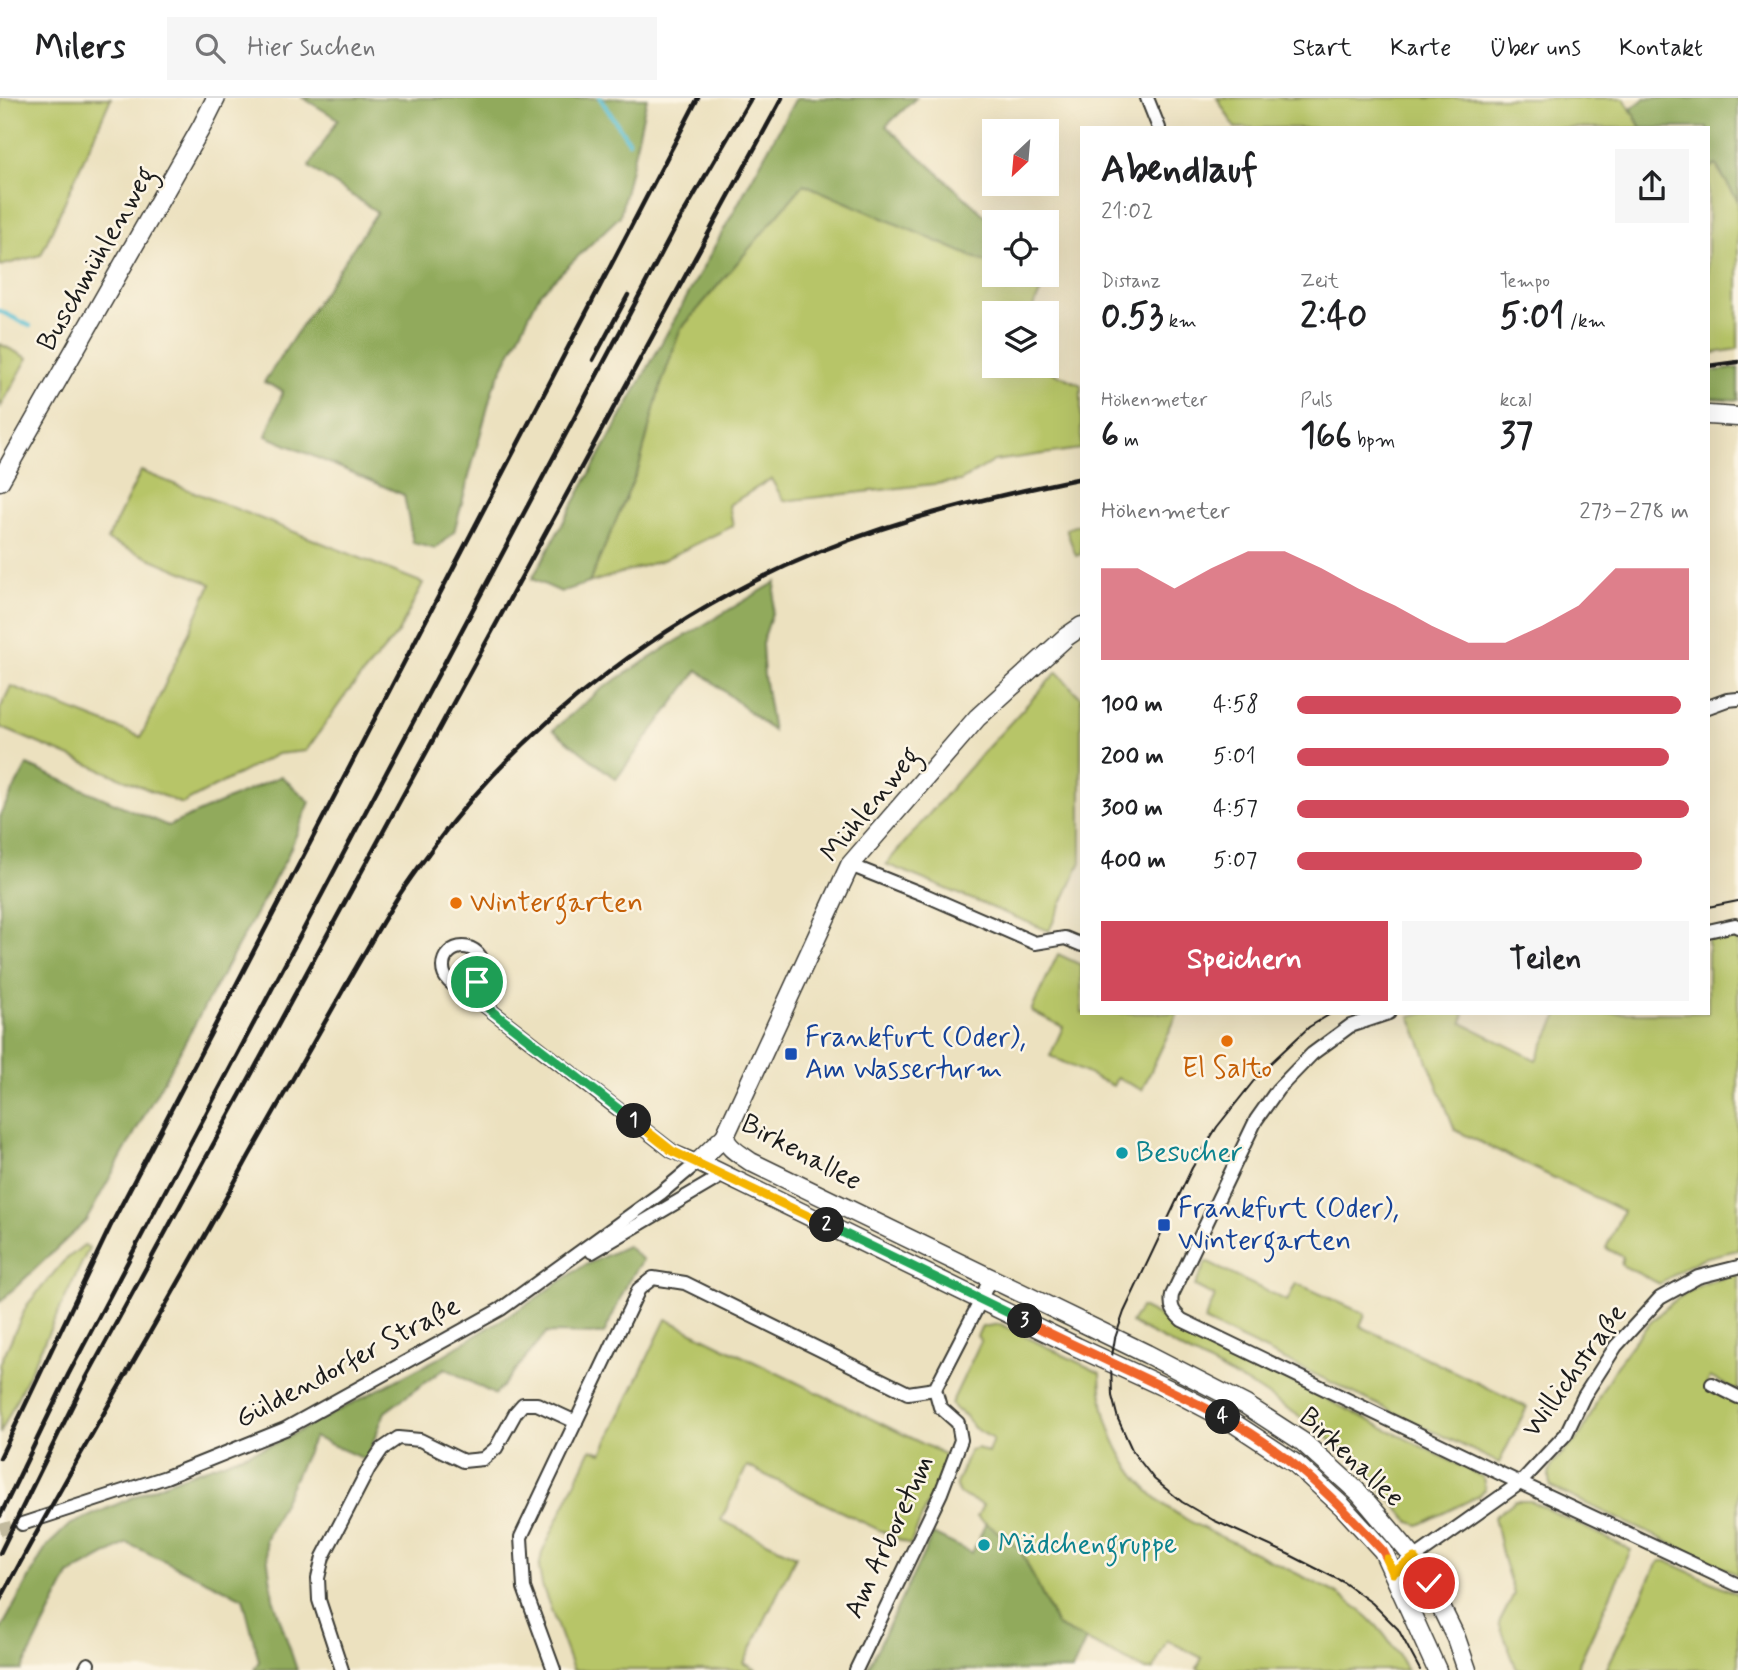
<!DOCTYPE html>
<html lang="de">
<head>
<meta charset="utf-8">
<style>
  body { margin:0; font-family:Mynerve,sans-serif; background:#f6f6f6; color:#202124; height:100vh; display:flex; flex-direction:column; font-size:26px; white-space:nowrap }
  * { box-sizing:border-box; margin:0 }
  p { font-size:23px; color:#757577 }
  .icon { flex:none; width:38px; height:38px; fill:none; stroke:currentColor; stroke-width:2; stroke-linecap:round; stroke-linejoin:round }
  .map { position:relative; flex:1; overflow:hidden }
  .side { position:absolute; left:1080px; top:28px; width:630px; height:889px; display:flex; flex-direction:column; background:#fff; border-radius:0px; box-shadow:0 7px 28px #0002 }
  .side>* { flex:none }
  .needle { width:46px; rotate:206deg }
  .controls { position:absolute; left:982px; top:21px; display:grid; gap:14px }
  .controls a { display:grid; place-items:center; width:77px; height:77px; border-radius:0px; background:#fff; box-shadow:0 7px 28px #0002; font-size:35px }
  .pin { position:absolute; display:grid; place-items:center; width:60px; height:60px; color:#fff; margin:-30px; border:4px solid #fff; border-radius:50%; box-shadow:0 2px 7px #0007 }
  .km { position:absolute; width:35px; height:35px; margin:-18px; border-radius:50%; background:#222; color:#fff; font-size:19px; line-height:35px; text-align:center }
  .round { display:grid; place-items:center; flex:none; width:74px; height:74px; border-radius:0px; background:#f6f6f6 }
  .headline { display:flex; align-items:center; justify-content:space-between; height:119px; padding:0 21px }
  h1 { font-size:38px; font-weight:700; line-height:52px }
  .figures { display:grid; grid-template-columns:repeat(3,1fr); gap:10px; height:119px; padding:7px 21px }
  .figures div { display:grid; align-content:center }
  .figures b { font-size:35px; font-weight:700 }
  .figures small { font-size:19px; font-weight:400 }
  .figures p { font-size:19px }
  .chart { height:196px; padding:14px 21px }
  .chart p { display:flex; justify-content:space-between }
  .chart svg { width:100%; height:126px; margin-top:7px; fill:#d1495b; opacity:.7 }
  .primary-button { display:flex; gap:14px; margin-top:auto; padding:14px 21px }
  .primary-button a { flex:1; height:80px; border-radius:0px; background:#d1495b; color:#fff; font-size:28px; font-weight:700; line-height:80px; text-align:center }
  .primary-button a+a { background:#f6f6f6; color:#202124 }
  ul { padding:0 21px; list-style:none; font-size:23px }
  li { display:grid; grid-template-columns:112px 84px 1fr; align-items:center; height:52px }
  li i { height:18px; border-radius:9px; background:#d1495b }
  header { display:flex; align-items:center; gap:42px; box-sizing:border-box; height:98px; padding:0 35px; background:#fff; border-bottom:2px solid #e0e0e0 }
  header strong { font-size:33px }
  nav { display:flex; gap:38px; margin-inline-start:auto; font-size:24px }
  .search { width:490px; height:63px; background:#f6f6f6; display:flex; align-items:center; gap:18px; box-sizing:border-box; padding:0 24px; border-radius:0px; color:#757577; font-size:26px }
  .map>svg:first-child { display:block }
  .green { fill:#b7c568; stroke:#6a7042; stroke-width:2 }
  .forest { fill:#91aa5c; stroke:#56633c; stroke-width:2 }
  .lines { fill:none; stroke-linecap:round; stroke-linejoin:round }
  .stream { stroke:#56bed2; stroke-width:4.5 }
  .street-tunnel { stroke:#c2ba9e; stroke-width:12; stroke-dasharray:12 6; stroke-linecap:butt }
  .street-casing { stroke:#3b3a34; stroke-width:16 }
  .secondary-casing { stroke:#3b3a34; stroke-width:21 }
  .street { stroke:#fff; stroke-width:12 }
  .secondary { stroke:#fff; stroke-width:18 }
  .tram { stroke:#1c1c1c; stroke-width:2 }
  .rail { stroke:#1c1c1c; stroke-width:4.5 }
  .split-1-casing { stroke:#fff; stroke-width:14 }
  .split-2-casing { stroke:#fff; stroke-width:14 }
  .split-3-casing { stroke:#fff; stroke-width:14 }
  .split-4-casing { stroke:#fff; stroke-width:14 }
  .split-5-casing { stroke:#fff; stroke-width:14 }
  .split-6-casing { stroke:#fff; stroke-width:14 }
  .split-1 { stroke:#22a559; stroke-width:9 }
  .split-2 { stroke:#f5b400; stroke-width:9 }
  .split-3 { stroke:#22a559; stroke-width:9 }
  .split-4 { stroke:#f0652b; stroke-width:9 }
  .split-5 { stroke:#f0652b; stroke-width:9 }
  .split-6 { stroke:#f5b400; stroke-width:9 }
  .food-dot { fill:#e8710a; stroke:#fcf5e5; stroke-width:2.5 }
  .transit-dot { fill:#1a4fb4; stroke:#fcf5e5; stroke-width:2.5 }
  .culture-dot { fill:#0f9aa8; stroke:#fcf5e5; stroke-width:2.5 }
  .labels { text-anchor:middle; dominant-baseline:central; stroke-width:5; stroke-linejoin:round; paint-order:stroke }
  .street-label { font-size:28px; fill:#1c1c1c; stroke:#fcf5e5 }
  .food-label { font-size:28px; fill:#c56008; stroke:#fcf5e5; text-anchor:start }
  .transit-label { font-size:28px; fill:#164399; stroke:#fcf5e5; text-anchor:start }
  .culture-label { font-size:28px; fill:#0d838f; stroke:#fcf5e5; text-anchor:start }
</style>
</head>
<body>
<header>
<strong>Milers</strong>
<div class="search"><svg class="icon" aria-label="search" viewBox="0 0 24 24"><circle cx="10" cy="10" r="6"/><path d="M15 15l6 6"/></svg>Hier suchen</div>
<nav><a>Start</a><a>Karte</a><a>Über uns</a><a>Kontakt</a></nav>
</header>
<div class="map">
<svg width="1738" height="1572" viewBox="0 0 1738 1572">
  <rect width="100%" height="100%" fill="#fcf5e5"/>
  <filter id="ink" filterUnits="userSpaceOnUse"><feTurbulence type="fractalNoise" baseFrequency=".0143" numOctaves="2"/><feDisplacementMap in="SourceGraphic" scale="14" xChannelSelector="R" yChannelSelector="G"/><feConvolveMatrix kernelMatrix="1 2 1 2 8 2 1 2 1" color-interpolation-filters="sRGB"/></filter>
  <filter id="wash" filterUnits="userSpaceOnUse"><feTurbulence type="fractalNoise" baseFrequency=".00686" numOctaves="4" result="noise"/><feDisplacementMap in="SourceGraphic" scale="28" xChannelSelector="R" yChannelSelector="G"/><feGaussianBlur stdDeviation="1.57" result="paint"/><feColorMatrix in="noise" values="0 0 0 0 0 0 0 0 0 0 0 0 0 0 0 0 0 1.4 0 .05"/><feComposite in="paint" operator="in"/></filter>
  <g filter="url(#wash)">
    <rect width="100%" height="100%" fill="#ece1bf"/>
    <!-- green -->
    <g class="green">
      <polygon points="0,0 111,0 41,157 0,168"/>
      <polygon points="1217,0 1624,0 1641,30 1235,30"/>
      <polygon points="1715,66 1738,103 1738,251 1708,256 1708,71"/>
      <polygon points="804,86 994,168 994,177 1014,177 1043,189 1030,215 994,215 994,268 1040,268 1081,287 1081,351 994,363 960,383 784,403 771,381 729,407 733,428 663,462 589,485 639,369 658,296 680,232"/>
      <polygon points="0,246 28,260 0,310"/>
      <polygon points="141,373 423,485 398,535 347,595 306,653 277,656 182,706 0,629 0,611 11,588 141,639 211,486 107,442"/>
      <polygon points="1081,426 1081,456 1076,458 1066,431"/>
      <polygon points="1057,574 1081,600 1081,764 1049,833 886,766 967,672"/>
      <polygon points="1738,837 1738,1152 1703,1160 1684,1170 1660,1186 1621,1167 1623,1159 1606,1150 1623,1113 1455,1032 1410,918 1422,915 1464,915 1462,925 1536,962 1559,915 1708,915 1708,842 1725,838"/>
      <polygon points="1058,856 1081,867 1082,915 1178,915 1142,992 1117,980 1113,988 1050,958 1063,929 1031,913"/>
      <polygon points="84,1147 89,1150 0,1336 0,1266 27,1207 63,1164"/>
      <polygon points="1206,1164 1287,1203 1296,1185 1365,1216 1360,1228 1527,1309 1499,1365 1204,1223 1215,1198 1195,1188"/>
      <path d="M 1734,1177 L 1738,1177 L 1738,1293 L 1710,1279 L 1706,1288 L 1738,1305 L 1738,1477 L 1551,1389 C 1541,1364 1568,1355 1580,1337 C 1590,1323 1595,1304 1604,1289 C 1625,1250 1661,1204 1703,1186 C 1713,1182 1724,1180 1734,1177 Z"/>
      <polygon points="1141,1209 1483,1379 1485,1391 1479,1398 1419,1427 1410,1424 1365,1372 1316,1329 1256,1290 1131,1225"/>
      <polygon points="666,1221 948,1358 910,1447 747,1368 721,1422 796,1458 744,1565 757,1572 573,1572 542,1487 539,1470 542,1455 591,1351 602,1355"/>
      <path d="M 1000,1226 L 1100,1275 C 1101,1336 1132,1391 1186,1421 C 1203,1431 1222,1439 1239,1447 C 1272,1463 1304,1479 1336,1495 C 1370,1516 1388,1537 1407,1572 L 1200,1572 L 1197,1570 L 1202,1560 L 1167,1542 L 1153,1572 L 1146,1572 L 1057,1528 L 1020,1451 L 977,1419 L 983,1407 L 959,1396 L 956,1386 L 970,1352 L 978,1350 L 988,1355 L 993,1341 L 974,1330 L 965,1317 L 954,1311 L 951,1306 L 981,1243 L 977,1238 L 982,1229 Z"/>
      <polygon points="1515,1403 1531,1403 1631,1452 1576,1572 1517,1572 1499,1525 1514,1496 1503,1460 1494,1419"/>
      <polygon points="1660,1463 1666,1463 1738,1496 1738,1572 1606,1572 1656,1468"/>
    </g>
    <!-- forest -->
    <g class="forest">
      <polygon points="303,0 647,0 620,118 540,195 493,290 454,434 435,451 413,445 404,397 266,338 283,293 264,284 377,114 309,69 338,21"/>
      <polygon points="796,0 916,0 886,28 994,126 994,168 804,86 680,232 658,296 639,369 589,485 561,494 532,481"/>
      <polygon points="1645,0 1738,0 1738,103 1716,67 1708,71 1708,30 1641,30 1631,11"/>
      <polygon points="1738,270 1738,302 1708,300 1708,274"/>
      <polygon points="776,484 772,515 762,546 764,578 773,633 698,572 616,681 553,632 600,592 670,547"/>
      <polygon points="27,667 168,728 281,678 310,704 286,761 86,1123 0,1204 0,717"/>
      <polygon points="627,1148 643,1162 628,1184 604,1236 546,1235 495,1297 445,1270 385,1314 366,1362 314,1339 265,1442 273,1500 297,1572 254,1572 259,1563 243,1500 127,1445 69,1477 22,1572 0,1572 0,1533 46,1449 69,1427 168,1384 276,1345 437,1261 529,1205 583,1168"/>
      <polygon points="986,1425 1020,1451 1057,1528 1086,1542 1072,1572 867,1572 933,1436 972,1455"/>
    </g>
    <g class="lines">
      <!-- stream -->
      <g class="stream">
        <polyline points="600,0 629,44"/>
        <polyline points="0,213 30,228"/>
      </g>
    </g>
  </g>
  <g filter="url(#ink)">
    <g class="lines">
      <!-- street-tunnel -->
      <polyline class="street-tunnel" points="0,1432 22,1426"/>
      <defs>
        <g id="street">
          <polyline points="1147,0 1159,30"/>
          <polyline points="1708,609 1727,602 1738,601"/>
          <polyline points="850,767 925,797 1035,845 1065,840 1082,847"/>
          <polyline points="1708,833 1735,827 1738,829"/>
          <circle cx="463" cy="869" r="20"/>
          <path d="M 1389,915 L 1350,928 L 1312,956 L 1278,991 L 1256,1022 L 1172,1197 C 1170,1209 1173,1214 1182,1222 L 1520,1385 L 1738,1487"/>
          <polyline points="592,1154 723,1077"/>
          <polyline points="1712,1286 1738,1299"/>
          <polyline points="22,1426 166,1379 285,1331 501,1211 661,1095 698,1064 672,1053 480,904 472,887"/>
          <polyline points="1393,1475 1520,1385 1566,1336 1584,1298 1616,1248 1660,1200 1698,1179 1738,1169"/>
          <polyline points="85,1572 88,1566"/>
          <polyline points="342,1572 319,1502 318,1480 323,1459 369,1370 382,1351 398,1340 420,1342 463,1363 483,1361 496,1350 516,1314 523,1306 537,1306 576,1324"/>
          <polyline points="554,1572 524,1490 521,1439 639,1191 653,1180 685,1185 908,1295 935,1291 981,1202 990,1180"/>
          <polyline points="856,1572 941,1395 961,1342 958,1325 940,1309 935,1291"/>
        </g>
        <g id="secondary">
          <polyline points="1708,317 1738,319"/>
          <polyline points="0,383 202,28 216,0"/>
          <polyline points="1082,528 1066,539 977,620 850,767 725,1038 698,1064 1077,1249 1177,1295 1232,1324 1296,1366 1342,1408 1383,1453 1437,1572"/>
          <path d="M 725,1038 C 726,1050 742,1057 751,1064 L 1147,1256 L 1246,1307 L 1303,1344 L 1359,1395 L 1414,1460 L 1429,1485 L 1456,1540 L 1467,1572"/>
        </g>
      </defs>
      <!-- street casing -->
      <use href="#street" class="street-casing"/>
      <!-- secondary casing -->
      <use href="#secondary" class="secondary-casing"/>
      <!-- street -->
      <use href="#street" class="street"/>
      <!-- secondary -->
      <use href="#secondary" class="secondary"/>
      <!-- tram -->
      <g class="tram">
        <polyline points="1708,809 1738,803"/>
        <polyline points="1332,915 1309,929 1260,975 1217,1029 1192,1070 1124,1214 1115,1240 1111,1264 1112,1298 1118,1321 1133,1354 1154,1381 1182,1404 1213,1422 1288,1456 1343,1484 1372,1505 1398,1531 1420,1572"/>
      </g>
      <!-- rail -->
      <g class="rail">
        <polyline points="593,262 628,197"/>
        <polyline points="1708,268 1738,264"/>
        <polyline points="0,1360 110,1129 698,0"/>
        <polyline points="0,1418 68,1277 376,694 676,128 751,0"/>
        <polyline points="0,1455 83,1286 782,0"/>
        <path d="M 0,1502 C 80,1352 168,1207 249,1058 C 280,1003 311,948 342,894 C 360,863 377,832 396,802 C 408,783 421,766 434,748 C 527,621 675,512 821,453 C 905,419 993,398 1082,380"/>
      </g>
    </g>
  </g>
  <g class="lines" filter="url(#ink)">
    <defs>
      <polyline id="split-1" points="477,884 472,887 480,904 634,1023"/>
      <polyline id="split-2" points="634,1023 672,1053 827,1127"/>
      <polyline id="split-3" points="827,1127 1025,1223"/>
      <path id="split-4" d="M 1025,1223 C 1090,1256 1158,1285 1223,1319"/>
      <path id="split-5" d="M 1223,1319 C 1286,1352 1335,1401 1383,1453 L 1387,1461"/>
      <polyline id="split-6" points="1387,1461 1393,1475 1414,1460 1429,1485"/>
    </defs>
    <!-- split-1 casing -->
    <use href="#split-1" class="split-1-casing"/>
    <!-- split-2 casing -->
    <use href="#split-2" class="split-2-casing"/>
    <!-- split-3 casing -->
    <use href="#split-3" class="split-3-casing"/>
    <!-- split-4 casing -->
    <use href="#split-4" class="split-4-casing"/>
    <!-- split-5 casing -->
    <use href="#split-5" class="split-5-casing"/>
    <!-- split-6 casing -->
    <use href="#split-6" class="split-6-casing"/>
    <!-- split-1 -->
    <use href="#split-1" class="split-1"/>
    <!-- split-2 -->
    <use href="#split-2" class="split-2"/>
    <!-- split-3 -->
    <use href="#split-3" class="split-3"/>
    <!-- split-4 -->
    <use href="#split-4" class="split-4"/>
    <!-- split-5 -->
    <use href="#split-5" class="split-5"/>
    <!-- split-6 -->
    <use href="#split-6" class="split-6"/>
  </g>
  <!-- markers -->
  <g class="food-dot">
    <circle cx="456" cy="805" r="7"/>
    <circle cx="1227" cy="943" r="7"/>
  </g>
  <g class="transit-dot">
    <rect x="784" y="949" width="14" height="14" rx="3.5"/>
    <rect x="1157" y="1120" width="14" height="14" rx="3.5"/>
  </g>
  <g class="culture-dot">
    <circle cx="1122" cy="1055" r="7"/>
    <circle cx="984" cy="1447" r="7"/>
  </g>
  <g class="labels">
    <!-- street labels -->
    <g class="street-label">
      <text transform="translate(97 161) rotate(-60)">Buschmühlenweg</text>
      <text transform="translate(871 707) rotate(-51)">Mühlenweg</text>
      <text transform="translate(801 1055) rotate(28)">Birkenallee</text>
      <text transform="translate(348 1265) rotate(-28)">Güldendorfer Straße</text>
      <text transform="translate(1575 1273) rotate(-54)">Willichstraße</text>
      <text transform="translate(1351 1360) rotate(43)">Birkenallee</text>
      <text transform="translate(890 1439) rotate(-65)">Am Arboretum</text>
    </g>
    <!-- food labels -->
    <g class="food-label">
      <text x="470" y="805">Wintergarten</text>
      <text x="1227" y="971" text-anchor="middle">El Salto</text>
    </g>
    <!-- transit labels -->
    <g class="transit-label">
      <text x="805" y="940">Frankfurt (Oder),<tspan x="805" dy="32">Am Wasserturm</tspan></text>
      <text x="1178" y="1111">Frankfurt (Oder),<tspan x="1178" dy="32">Wintergarten</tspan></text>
    </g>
    <!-- culture labels -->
    <g class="culture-label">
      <text x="1136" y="1055">Besucher</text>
      <text x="998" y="1447">Mädchengruppe</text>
    </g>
  </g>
</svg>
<div class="controls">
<a><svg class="needle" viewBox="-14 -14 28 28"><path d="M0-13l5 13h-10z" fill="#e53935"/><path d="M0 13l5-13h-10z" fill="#757577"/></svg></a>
<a><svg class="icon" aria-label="locate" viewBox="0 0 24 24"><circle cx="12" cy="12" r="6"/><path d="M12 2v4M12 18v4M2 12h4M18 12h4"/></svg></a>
<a><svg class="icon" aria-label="layers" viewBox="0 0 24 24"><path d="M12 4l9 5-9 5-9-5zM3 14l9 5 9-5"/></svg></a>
</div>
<div class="pin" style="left:477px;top:884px;background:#1e9e55"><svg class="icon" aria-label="arrive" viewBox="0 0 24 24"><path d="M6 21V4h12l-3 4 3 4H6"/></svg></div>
<div class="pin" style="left:1429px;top:1485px;background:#d93025"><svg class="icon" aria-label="check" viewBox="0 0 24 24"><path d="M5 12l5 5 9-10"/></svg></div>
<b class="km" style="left:634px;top:1023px">1</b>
<b class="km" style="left:827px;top:1127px">2</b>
<b class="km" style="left:1025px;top:1223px">3</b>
<b class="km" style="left:1223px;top:1319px">4</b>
<section class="side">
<div class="headline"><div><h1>Abendlauf</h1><p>21:02</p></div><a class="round"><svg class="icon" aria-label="share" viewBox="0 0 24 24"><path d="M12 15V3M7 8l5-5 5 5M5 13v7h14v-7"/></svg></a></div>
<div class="figures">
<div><p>Distanz</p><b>0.53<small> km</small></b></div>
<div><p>Zeit</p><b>2:40</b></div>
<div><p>Tempo</p><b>5:01<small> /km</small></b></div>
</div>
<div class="figures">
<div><p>Höhenmeter</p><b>6<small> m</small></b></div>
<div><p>Puls</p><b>166<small> bpm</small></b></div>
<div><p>kcal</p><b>37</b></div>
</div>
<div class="chart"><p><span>Höhenmeter</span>273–278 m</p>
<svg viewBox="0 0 160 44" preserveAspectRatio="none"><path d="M0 44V12L10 12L20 19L30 12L40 6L50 6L60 12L70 19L80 25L90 32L100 38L110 38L120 32L130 25L140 12L150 12L160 12V44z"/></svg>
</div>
<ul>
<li><b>100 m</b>4:58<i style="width:98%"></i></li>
<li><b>200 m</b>5:01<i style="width:95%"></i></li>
<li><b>300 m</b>4:57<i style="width:100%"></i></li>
<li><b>400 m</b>5:07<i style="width:88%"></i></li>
</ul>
<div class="primary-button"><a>Speichern</a><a>Teilen</a></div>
</section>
</div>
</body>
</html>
